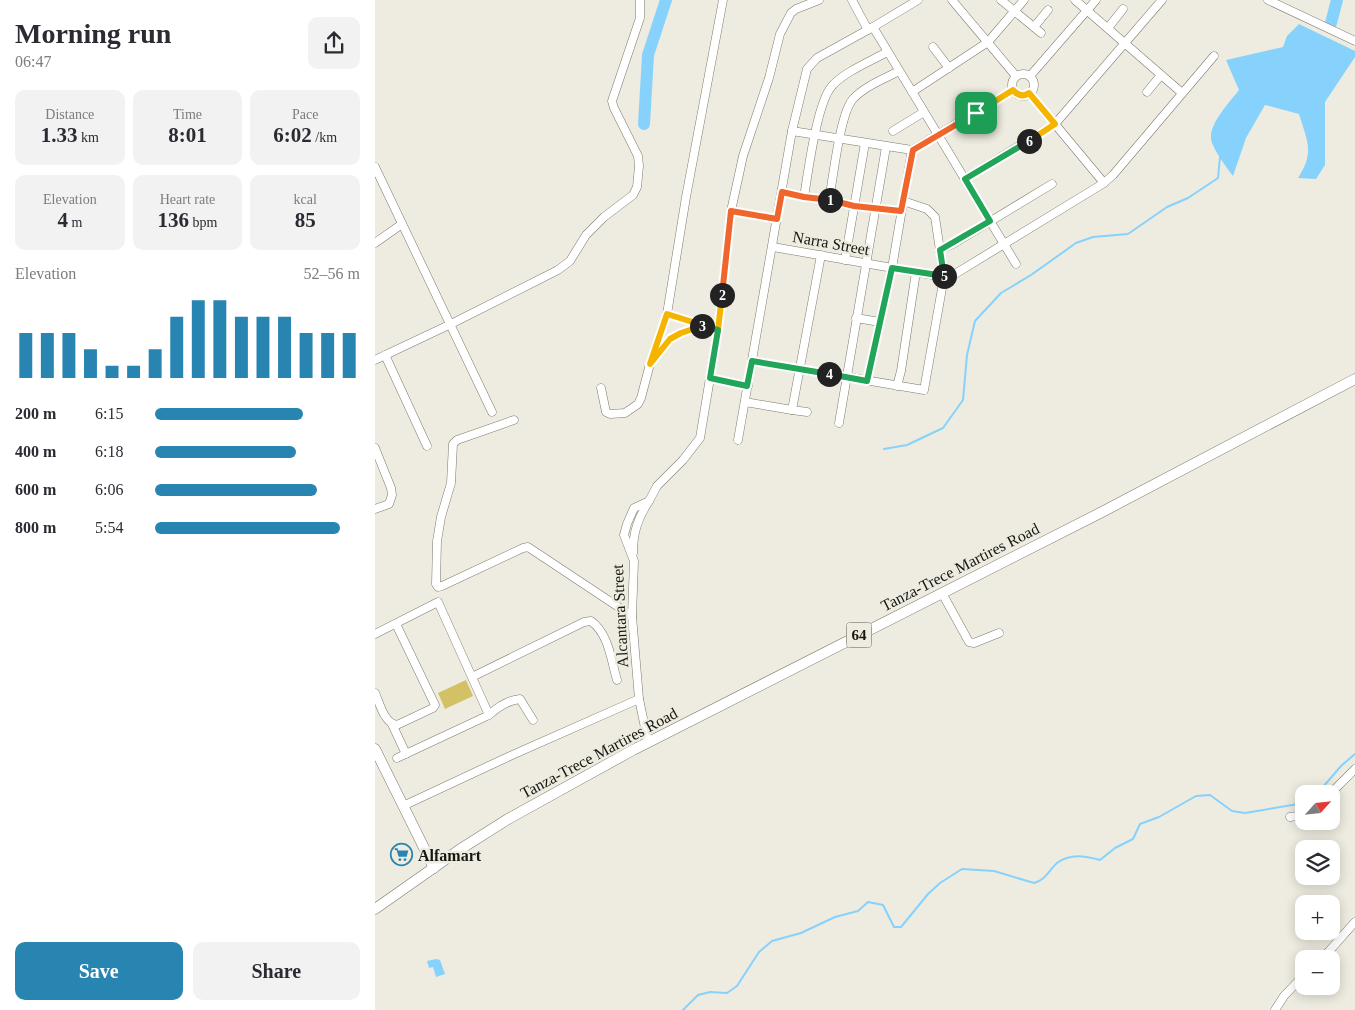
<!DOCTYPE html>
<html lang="en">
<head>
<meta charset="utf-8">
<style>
  body { margin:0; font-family:"Times New Roman",serif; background:#f2f2f3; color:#2b2b33; height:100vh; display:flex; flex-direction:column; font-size:19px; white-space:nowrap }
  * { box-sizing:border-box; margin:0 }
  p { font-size:16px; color:#7c7c81 }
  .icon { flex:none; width:28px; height:28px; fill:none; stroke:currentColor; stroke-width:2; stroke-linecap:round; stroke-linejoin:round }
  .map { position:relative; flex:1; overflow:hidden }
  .sheet { display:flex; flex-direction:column; background:#fff; width:375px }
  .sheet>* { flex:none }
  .needle { width:32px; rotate:63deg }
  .fabs { position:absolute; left:920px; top:785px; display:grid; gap:10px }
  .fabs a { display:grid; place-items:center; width:45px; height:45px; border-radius:10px; background:#fff; box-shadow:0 2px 12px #0003; font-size:25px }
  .pin { position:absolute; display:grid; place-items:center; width:42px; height:42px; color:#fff; margin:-21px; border-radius:10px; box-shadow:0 2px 8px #0006 }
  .km { position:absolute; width:25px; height:25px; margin:-12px; border-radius:50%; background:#222; color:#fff; font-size:14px; line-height:25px; text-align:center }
  .round { display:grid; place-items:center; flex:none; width:52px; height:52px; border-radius:10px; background:#f2f2f3 }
  .head { display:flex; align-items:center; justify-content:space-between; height:85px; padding:0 15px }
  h1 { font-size:28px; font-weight:800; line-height:38px }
  .stats { display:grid; grid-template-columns:repeat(3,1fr); gap:8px; height:85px; padding:5px 15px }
  .stats div { display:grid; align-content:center; border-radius:10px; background:#f2f2f3; text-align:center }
  .stats b { font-size:21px; font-weight:800 }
  .stats small { font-size:14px; font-weight:400 }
  .stats p { font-size:14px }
  .chart { height:140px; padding:10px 15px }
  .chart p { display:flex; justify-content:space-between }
  .chart svg { width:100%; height:90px; margin-top:5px; stroke:#2885b2; stroke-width:6 }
  .cta { display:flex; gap:10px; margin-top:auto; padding:10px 15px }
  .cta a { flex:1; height:58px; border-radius:10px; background:#2885b2; color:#fff; font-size:20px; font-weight:800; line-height:58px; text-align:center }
  .cta a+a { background:#f2f2f3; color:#2b2b33 }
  ul { padding:0 15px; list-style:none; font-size:16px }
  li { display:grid; grid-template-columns:80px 60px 1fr; align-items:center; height:38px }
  li i { height:12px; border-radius:6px; background:#2885b2 }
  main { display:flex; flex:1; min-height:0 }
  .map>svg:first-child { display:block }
  .green { fill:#d3c166 }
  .water { fill:#86d2fd }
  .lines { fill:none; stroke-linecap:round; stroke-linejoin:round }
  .stream { stroke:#86d2fd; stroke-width:2 }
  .river { stroke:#86d2fd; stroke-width:12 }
  .minor-casing { stroke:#7c7a6f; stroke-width:9 }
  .major-casing { stroke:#7c7a6f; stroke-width:11 }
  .minor { stroke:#fff; stroke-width:8 }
  .major { stroke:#fff; stroke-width:10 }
  .split-1-casing { stroke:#fff; stroke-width:10 }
  .split-2-casing { stroke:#fff; stroke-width:10 }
  .split-3-casing { stroke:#fff; stroke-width:10 }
  .split-4-casing { stroke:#fff; stroke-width:10 }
  .split-5-casing { stroke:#fff; stroke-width:10 }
  .split-6-casing { stroke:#fff; stroke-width:10 }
  .split-7-casing { stroke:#fff; stroke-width:10 }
  .split-1 { stroke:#f0652b; stroke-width:6 }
  .split-2 { stroke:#f0652b; stroke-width:6 }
  .split-3 { stroke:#f5b400; stroke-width:6 }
  .split-4 { stroke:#22a559; stroke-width:6 }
  .split-5 { stroke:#22a559; stroke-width:6 }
  .split-6 { stroke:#22a559; stroke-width:6 }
  .split-7 { stroke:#f5b400; stroke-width:6 }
  .labels { text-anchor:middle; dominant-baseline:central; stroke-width:5; stroke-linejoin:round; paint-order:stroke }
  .shield { fill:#eeece0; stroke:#575650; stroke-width:1 }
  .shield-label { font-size:15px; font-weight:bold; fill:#161612 }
  .street-label { font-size:16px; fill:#161612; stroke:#eeece0 }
  .poi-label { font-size:16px; font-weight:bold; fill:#161612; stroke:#eeece0; text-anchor:start }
</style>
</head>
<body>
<main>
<section class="sheet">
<div class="head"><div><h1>Morning run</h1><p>06:47</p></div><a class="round"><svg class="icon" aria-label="share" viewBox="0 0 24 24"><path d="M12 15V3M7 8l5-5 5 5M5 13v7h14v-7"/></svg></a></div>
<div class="stats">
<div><p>Distance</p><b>1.33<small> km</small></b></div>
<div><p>Time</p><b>8:01</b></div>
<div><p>Pace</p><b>6:02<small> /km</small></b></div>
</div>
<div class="stats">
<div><p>Elevation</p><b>4<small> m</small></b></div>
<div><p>Heart rate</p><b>136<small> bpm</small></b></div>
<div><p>kcal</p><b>85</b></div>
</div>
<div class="chart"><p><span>Elevation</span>52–56 m</p>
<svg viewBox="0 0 160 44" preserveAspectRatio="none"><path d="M5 44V22M15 44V22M25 44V22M35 44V30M45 44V38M55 44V38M65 44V30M75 44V14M85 44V6M95 44V6M105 44V14M115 44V14M125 44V14M135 44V22M145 44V22M155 44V22"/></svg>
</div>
<ul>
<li><b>200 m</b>6:15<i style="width:72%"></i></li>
<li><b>400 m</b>6:18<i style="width:69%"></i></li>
<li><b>600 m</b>6:06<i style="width:79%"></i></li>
<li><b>800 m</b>5:54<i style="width:90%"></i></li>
</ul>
<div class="cta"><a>Save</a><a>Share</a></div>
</section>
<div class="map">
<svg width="980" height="1010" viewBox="0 0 980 1010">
  <rect width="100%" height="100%" fill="#eeece0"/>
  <!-- green -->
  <polygon class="green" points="91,680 98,696 70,709 63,693"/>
  <!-- water -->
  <g class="water">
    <path d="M 924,24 L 980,51 L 980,57 L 950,102 L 950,165 L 941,179 L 923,178 C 940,152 932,141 924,114 L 890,105 L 871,138 L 858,176 C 852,168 836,147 836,138 C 835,122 855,102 864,90 L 851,60 L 908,47 L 912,36 Z"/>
    <polygon points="61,959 65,960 70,974 61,977 58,967 54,968 52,961"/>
  </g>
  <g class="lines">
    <!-- stream -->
    <g class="stream">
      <polyline points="509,449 532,445 568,428 588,400 592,355 600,321 626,293 656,275 701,243 718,237 753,234 792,207 813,198 843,178 845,157"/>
      <polyline points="942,794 966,766 980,754"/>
      <path d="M 308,1010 L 323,995 L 335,992 L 352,993 L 362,986 L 384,952 L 397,941 L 426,933 L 460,917 L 483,911 L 493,902 L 508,905 L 519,927 L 526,927 L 553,894 L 565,883 L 587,869 L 619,871 L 659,883 C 671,880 674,870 682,863 C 695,853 711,856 725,860 L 740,848 L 758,839 L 765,824 L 784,817 L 821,796 L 835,795 L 857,811 L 870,813 L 929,803"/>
    </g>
    <!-- river -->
    <g class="river">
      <polyline points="956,23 962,0"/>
      <polyline points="269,124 273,55 291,0"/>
    </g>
    <defs>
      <g id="minor">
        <polyline points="477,0 493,30"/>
        <polyline points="577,0 641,76"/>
        <polyline points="626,0 666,33"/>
        <polyline points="700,0 807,93"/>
        <polyline points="893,0 980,41"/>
        <polyline points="498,27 641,264"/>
        <polyline points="659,27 673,10"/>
        <polyline points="733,28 748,9"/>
        <polyline points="558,47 574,68"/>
        <circle cx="648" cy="85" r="11"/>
        <polyline points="655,76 721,0"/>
        <polyline points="537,92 613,42 649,0"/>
        <polyline points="772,92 786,75"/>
        <polyline points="654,93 729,183"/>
        <polyline points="417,131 537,150 638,90"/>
        <polyline points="518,131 549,112"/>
        <polyline points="0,167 117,412"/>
        <polyline points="590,179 680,124 787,0"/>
        <polyline points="407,192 429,197 454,200 479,206 526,211"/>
        <path d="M 429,197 C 433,173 442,102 457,86 C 469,72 496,61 512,52"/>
        <path d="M 454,200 C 458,179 465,113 478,99 C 490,86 509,79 524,71"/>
        <polyline points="356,211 402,219"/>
        <polyline points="0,243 27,224"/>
        <polyline points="398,247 569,277 560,217 552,209 528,201"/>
        <polyline points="565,250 578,244 677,184"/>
        <polyline points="470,260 490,143"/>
        <polyline points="292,314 343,330"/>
        <polyline points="481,318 505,322"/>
        <polyline points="10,355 52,446"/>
        <polyline points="0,360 76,324 183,270 195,261 211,235 229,217 258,195 262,187 264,166 263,156 239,108 237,101 265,18 265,0"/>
        <polyline points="278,360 295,339 306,333 329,326"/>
        <polyline points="377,361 549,390 569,277 580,274 729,183 738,175 839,56"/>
        <polyline points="335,378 373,386"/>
        <polyline points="492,381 517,268 537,150"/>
        <polyline points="522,386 526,371 541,272"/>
        <polyline points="226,388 231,412 235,414 250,413 263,404 266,398 275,364 292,314 311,197 348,0"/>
        <polyline points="370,402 417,410"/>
        <polyline points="432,412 417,410 446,255"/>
        <polyline points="139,420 82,440 78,444 76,483 66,517 62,541 61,584 63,587 67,586 148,548 153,547 257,616"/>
        <polyline points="464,423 511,147"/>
        <polyline points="363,440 417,131 432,69 442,58 498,27 543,0"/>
        <polyline points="0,448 16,488 17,495 14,504 0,509"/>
        <path d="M 258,553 C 258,532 263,518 274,501"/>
        <polyline points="567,593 594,642 599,643 624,633"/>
        <polyline points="0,634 63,602 114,715"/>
        <path d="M 97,677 L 209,622 L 216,621 C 234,634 236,660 242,680"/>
        <path d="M 0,693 C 5,704 9,723 22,725 L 58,708 L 60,705 L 21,624"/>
        <polyline points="17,724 31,754"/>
        <polyline points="273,742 264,699 257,616 259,561 249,535 252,524 259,508 274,501 282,486 308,460 325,438 343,330 356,211 368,156 394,78 405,34 416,13 421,9 444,0"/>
        <path d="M 22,758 L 114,715 C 123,707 133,700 145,699 L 158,720"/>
        <polyline points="955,794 980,769"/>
        <polyline points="28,806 135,756 264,699"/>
        <polyline points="915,817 929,815"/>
        <polyline points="947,959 980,922"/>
        <polyline points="900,1010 909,996 929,975"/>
      </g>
      <g id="major">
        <polyline points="0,749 59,868"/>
        <polyline points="0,909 84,850 133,819 258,750 727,512 980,379"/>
      </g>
    </defs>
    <!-- minor casing -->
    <use href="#minor" class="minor-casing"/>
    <!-- major casing -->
    <use href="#major" class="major-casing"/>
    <!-- minor -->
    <use href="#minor" class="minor"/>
    <!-- major -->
    <use href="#major" class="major"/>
  </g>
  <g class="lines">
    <defs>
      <polyline id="split-1" points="455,200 479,206 526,211 538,150 601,113"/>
      <polyline id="split-2" points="347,295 356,211 402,219 407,192 429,197 455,200"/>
      <polyline id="split-3" points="327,326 306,333 295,339 275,364 292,314 343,330 347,295"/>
      <polyline id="split-4" points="327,326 343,330 335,378 372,386 377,361 454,374"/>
      <polyline id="split-5" points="454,374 492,381 517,268 569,276"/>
      <polyline id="split-6" points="569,276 565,250 615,221 590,179 654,141"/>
      <path id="split-7" d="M 601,113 L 638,90 C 643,96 648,97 654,93 L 680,124 L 654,141"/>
    </defs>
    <!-- split-1 casing -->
    <use href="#split-1" class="split-1-casing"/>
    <!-- split-2 casing -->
    <use href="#split-2" class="split-2-casing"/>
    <!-- split-3 casing -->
    <use href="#split-3" class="split-3-casing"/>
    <!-- split-4 casing -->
    <use href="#split-4" class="split-4-casing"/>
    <!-- split-5 casing -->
    <use href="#split-5" class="split-5-casing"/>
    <!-- split-6 casing -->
    <use href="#split-6" class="split-6-casing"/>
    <!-- split-7 casing -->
    <use href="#split-7" class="split-7-casing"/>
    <!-- split-1 -->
    <use href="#split-1" class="split-1"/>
    <!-- split-2 -->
    <use href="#split-2" class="split-2"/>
    <!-- split-3 -->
    <use href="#split-3" class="split-3"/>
    <!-- split-4 -->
    <use href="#split-4" class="split-4"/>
    <!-- split-5 -->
    <use href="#split-5" class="split-5"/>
    <!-- split-6 -->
    <use href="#split-6" class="split-6"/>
    <!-- split-7 -->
    <use href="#split-7" class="split-7"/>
  </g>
  <!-- icons -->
  <defs>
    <symbol id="supermarket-ring" viewBox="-11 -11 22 22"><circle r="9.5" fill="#eeece0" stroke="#2885b2" stroke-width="1.5"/><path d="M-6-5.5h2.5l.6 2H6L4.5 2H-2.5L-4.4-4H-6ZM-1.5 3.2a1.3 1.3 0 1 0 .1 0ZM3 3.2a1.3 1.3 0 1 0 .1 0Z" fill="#2885b2"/></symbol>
  </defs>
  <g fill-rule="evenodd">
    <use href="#supermarket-ring" x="14" y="842" width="25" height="25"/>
  </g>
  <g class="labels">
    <!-- shield labels -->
    <rect class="shield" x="471.5" y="622.5" width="25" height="25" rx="4"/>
    <g class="shield-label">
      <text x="484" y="635">64</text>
    </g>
    <!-- street labels -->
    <g class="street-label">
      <text transform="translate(456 243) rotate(10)">Narra Street</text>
      <text transform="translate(585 567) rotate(-27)">Tanza-Trece Martires Road</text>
      <text transform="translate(245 616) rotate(-93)">Alcantara Street</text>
      <text transform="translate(224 753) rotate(-28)">Tanza-Trece Martires Road</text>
    </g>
    <!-- poi labels -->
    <g class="poi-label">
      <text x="43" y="855">Alfamart</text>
    </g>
  </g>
</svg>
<div class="fabs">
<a><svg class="needle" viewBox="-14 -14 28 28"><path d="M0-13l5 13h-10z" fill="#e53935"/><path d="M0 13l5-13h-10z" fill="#7c7c81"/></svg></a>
<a><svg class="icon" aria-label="layers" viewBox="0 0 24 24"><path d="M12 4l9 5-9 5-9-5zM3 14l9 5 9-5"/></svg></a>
<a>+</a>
<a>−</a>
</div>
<div class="pin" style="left:601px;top:113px;background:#1e9e55"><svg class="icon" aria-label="arrive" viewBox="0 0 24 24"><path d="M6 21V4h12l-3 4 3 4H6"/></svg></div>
<b class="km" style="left:455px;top:200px">1</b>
<b class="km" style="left:347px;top:295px">2</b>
<b class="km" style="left:327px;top:326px">3</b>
<b class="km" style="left:454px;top:374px">4</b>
<b class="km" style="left:569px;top:276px">5</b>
<b class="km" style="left:654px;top:141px">6</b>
</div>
</main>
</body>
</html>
